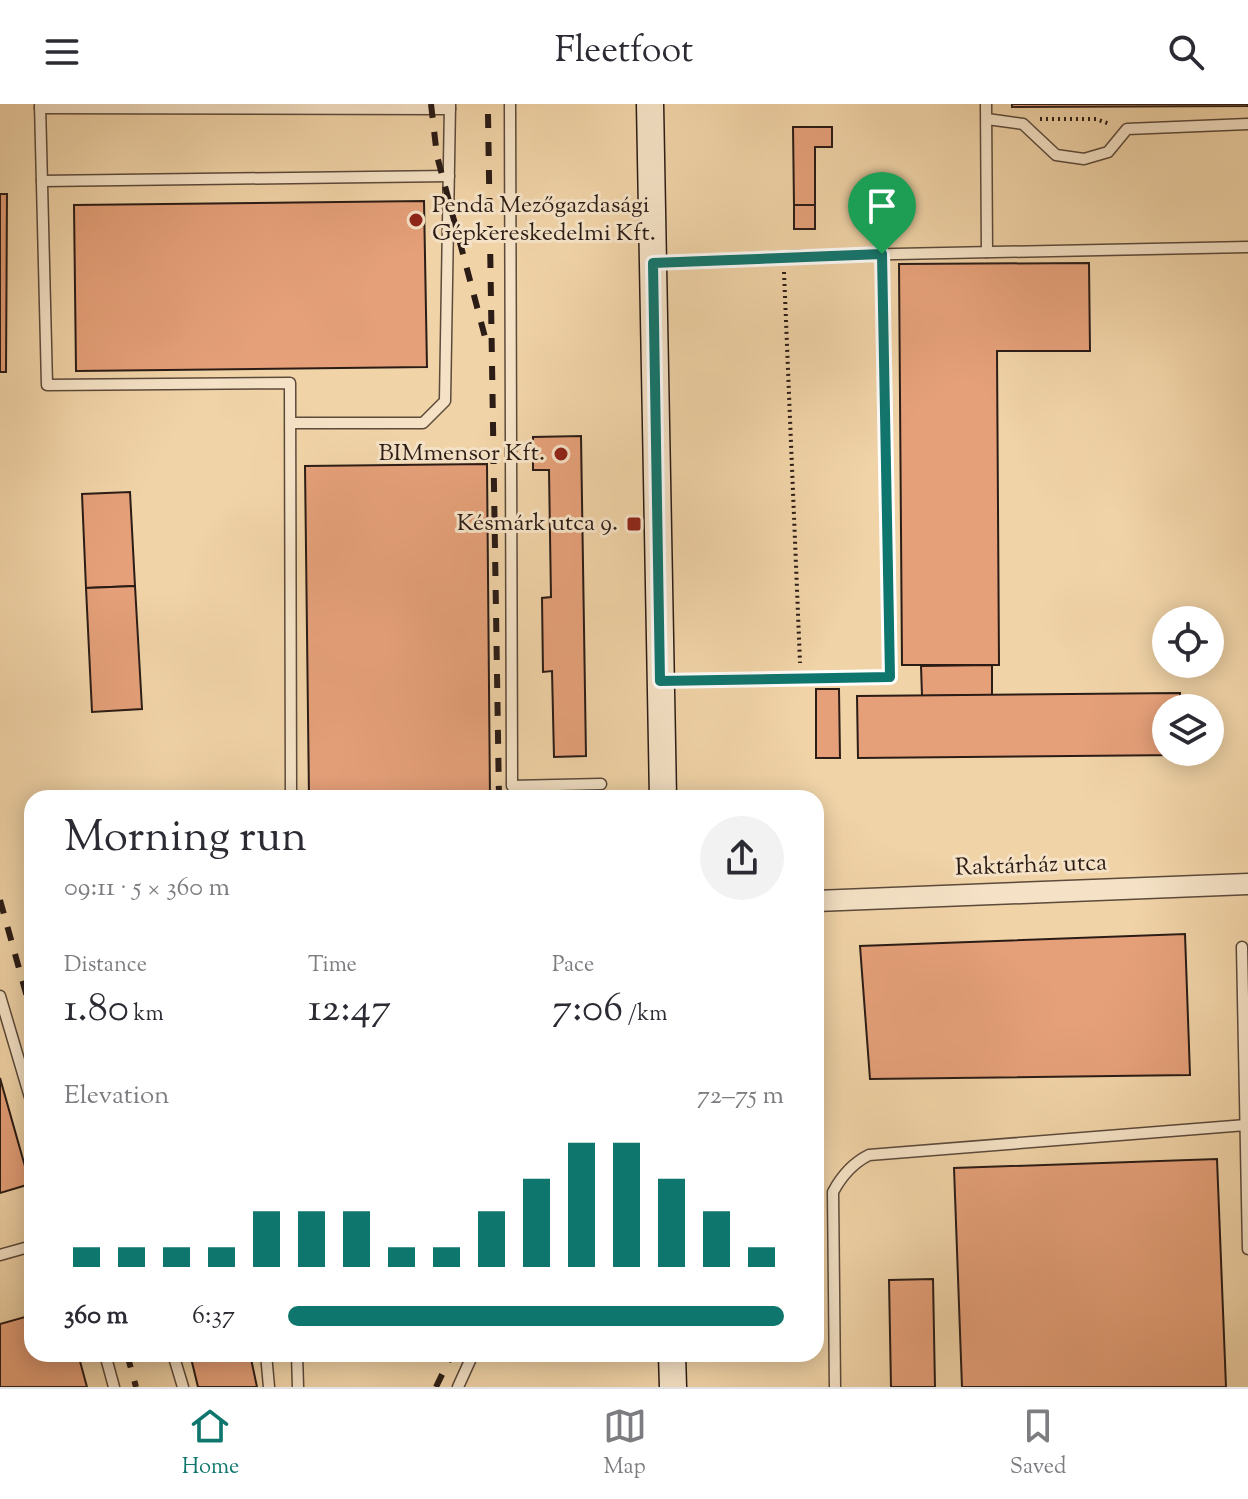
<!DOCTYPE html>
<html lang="en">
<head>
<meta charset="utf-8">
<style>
  body { margin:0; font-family:"Sorts Mill Goudy",serif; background:#f2f2f3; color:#2b2b33; height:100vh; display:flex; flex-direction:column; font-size:30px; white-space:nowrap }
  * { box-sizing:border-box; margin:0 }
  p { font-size:26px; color:#7c7c81 }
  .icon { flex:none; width:44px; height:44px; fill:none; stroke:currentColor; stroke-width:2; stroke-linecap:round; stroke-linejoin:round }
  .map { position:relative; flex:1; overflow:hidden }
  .panel { position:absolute; left:24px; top:686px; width:800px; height:572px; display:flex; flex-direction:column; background:#fff; border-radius:24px; box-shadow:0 4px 20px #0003 }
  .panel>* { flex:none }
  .fabs { position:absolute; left:1152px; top:502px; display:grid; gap:16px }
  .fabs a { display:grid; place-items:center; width:72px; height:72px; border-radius:50%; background:#fff; box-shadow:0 4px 20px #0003; font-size:40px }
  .pin { position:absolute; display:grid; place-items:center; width:68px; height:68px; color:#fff; margin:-82px -34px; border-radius:50% 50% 50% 0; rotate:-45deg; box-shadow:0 0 8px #0007 }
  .pin .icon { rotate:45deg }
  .round { display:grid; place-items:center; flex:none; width:84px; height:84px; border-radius:42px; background:#f2f2f3 }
  .overview { display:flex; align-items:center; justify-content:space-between; height:136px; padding:0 40px }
  h1 { font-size:44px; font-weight:600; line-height:60px }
  .stats { display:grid; grid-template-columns:repeat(3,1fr); gap:12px; height:136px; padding:8px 40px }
  .stats div { display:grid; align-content:center }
  .stats b { font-size:40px; font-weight:600 }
  .stats small { font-size:22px; font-weight:400 }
  .stats p { font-size:22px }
  .chart { height:224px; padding:16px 40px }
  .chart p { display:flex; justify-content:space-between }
  .chart svg { width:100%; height:144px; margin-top:8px; stroke:#0f766e; stroke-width:6 }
  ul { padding:0 40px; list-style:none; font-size:26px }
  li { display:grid; grid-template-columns:128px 96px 1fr; align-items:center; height:60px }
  li i { height:20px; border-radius:10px; background:#0f766e }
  header { display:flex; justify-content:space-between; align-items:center; height:104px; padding:0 40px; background:#fff; font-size:36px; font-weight:600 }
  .dock { display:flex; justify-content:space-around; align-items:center; height:112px; border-top:2px solid #e1e1e2; background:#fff; font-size:22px; color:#7c7c81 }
  .dock a { display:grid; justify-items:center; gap:4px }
  .dock .active { color:#0f766e }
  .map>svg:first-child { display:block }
  .building { fill:#e5a079; stroke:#2b1c16; stroke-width:2 }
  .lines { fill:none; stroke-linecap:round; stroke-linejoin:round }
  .lane-casing { stroke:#5c4a3a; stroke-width:13 }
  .street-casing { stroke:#5c4a3a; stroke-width:23 }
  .secondary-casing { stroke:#2b1c16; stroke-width:29 }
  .path { stroke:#2b1c16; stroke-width:4; stroke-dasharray:2 4; stroke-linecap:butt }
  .lane { stroke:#f5e2c6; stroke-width:10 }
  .street { stroke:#f5e2c6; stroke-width:20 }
  .secondary { stroke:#f5e2c6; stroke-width:26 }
  .rail { stroke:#2b1c16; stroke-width:6; stroke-dasharray:14 14; stroke-linecap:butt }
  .route-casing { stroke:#fff; stroke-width:16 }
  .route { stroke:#0f766e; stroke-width:10 }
  .poi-dot { fill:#8f2418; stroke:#f5e2c6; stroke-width:3 }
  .labels { text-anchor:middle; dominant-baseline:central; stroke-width:6; stroke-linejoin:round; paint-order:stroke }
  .poi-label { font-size:24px; fill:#2b1c16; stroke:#f5e2c6; text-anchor:end }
  .street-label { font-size:24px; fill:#2b1c16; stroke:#f5e2c6 }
</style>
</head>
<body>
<header><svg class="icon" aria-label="menu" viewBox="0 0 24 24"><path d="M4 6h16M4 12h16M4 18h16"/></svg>Fleetfoot<svg class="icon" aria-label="search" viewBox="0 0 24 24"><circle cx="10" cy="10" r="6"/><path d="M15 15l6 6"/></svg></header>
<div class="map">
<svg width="1248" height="1283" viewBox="0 0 1248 1283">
  <rect width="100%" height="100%" fill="#f0d3a7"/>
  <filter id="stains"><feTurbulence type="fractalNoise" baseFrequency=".0025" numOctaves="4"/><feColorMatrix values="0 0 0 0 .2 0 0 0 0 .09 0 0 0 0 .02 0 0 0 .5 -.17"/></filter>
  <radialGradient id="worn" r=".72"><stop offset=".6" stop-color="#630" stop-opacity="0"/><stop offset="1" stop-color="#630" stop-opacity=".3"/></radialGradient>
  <!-- building -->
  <g class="building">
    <polygon points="1012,0 1248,0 1248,2 1012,3"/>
    <polygon points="793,23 832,23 832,43 815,43 815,101 794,101"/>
    <polygon points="0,90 7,90 6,268 0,268"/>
    <polygon points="424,97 427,263 76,267 74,101"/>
    <rect x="794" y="101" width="21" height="24"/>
    <polygon points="1089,159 1090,247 997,247 999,561 902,561 899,160"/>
    <polygon points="581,332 586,652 554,653 552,567 543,568 542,494 551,493 549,366 533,366 533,333"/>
    <polygon points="487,360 490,694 309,694 305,362"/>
    <polygon points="130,388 135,482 86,484 82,390"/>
    <polygon points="135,482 142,605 92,608 86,484"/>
    <polygon points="992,561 992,591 922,592 921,562"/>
    <polygon points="816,585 839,585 840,654 816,654"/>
    <polygon points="1180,589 1180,604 1166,604 1166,648 1181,648 1181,651 858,654 857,592"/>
    <polygon points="1185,830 1190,971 870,975 860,842"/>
    <polygon points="0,974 30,1080 0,1089"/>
    <polygon points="1217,1055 1226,1283 962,1283 954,1064"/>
    <polygon points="933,1175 935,1283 891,1283 889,1176"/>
    <polygon points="32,1211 32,1250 78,1250 87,1283 0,1283 0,1220"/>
    <polygon points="190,1250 250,1250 257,1283 198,1283"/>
  </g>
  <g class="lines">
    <defs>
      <g id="lane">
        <polyline points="40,0 47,281 290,279 291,694"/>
        <polyline points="510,0 512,682 601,680"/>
        <polyline points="986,0 987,148"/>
        <polyline points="40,4 450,5"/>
        <polyline points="987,15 1023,20 1056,51 1084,55 1108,48 1127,25 1248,20"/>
        <polyline points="42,77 449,72"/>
        <polyline points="654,159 798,152 1248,143"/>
        <polyline points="291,319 423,319 445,297 450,0"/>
        <polyline points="662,577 890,573 882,150"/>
        <polyline points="1242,843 1248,1145"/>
        <polyline points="0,892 32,1000"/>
        <polyline points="0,1151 32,1142"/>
        <polyline points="105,1250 114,1283"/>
        <polyline points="173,1250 183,1283"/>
        <polyline points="266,1250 269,1283"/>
        <polyline points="297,1250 298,1283"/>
        <polyline points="458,1283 473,1250"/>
        <path d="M 835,1283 L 833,1088 C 842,1071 853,1059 869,1051 L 1246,1021"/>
      </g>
      <polyline id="street" points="816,797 1248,780"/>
      <g id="secondary">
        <polyline points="650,0 663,694"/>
        <polyline points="672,1250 673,1283"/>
      </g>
    </defs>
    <!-- lane casing -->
    <use href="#lane" class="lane-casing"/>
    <!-- street casing -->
    <use href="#street" class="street-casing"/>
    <!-- secondary casing -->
    <use href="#secondary" class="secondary-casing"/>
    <!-- path -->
    <g class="path">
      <polyline points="1040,15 1096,15 1110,20"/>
      <polyline points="784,168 800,559"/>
    </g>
    <!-- lane -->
    <use href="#lane" class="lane"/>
    <!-- street -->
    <use href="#street" class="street"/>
    <!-- secondary -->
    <use href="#secondary" class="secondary"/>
    <!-- rail -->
    <g class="rail">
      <polyline points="431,0 437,52 485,233"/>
      <polyline points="488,10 499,694"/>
      <polyline points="0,796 32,911"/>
      <polyline points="127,1250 136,1283"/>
      <polyline points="436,1283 452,1250"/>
    </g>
  </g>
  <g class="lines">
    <defs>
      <polygon id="route" points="882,150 890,573 660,577 653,159"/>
    </defs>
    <!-- route casing -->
    <use href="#route" class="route-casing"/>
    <!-- route -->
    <use href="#route" class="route"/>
  </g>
  <!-- markers -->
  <g class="poi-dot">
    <circle cx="416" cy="116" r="8"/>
    <circle cx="561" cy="350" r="8"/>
    <rect x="626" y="412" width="16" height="16" rx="4"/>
  </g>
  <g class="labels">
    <!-- poi labels -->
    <g class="poi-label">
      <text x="432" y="102" text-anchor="start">Penda Mezőgazdasági<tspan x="432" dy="28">Gépkereskedelmi Kft.</tspan></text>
      <text x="545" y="350">BIMmensor Kft.</text>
      <text x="618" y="420">Késmárk utca 9.</text>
    </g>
    <!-- street labels -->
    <g class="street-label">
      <text transform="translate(1031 762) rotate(-2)">Raktárház utca</text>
    </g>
  </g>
  <rect width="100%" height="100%" filter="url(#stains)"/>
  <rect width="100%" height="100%" fill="url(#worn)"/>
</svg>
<div class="fabs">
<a><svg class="icon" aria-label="locate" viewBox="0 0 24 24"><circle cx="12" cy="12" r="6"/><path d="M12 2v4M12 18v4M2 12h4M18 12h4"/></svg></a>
<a><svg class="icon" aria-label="layers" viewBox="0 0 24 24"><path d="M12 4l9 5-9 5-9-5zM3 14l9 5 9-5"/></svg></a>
</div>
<div class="pin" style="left:882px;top:150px;background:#1e9e55"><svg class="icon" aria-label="arrive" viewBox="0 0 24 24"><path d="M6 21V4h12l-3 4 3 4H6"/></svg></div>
<section class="panel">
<div class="overview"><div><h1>Morning run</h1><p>09:11 · 5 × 360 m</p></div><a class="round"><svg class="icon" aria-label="share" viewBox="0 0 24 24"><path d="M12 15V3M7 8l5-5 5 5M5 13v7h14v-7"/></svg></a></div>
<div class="stats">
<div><p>Distance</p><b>1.80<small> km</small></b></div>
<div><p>Time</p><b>12:47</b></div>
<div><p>Pace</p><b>7:06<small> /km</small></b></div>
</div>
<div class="chart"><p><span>Elevation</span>72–75 m</p>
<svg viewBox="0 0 160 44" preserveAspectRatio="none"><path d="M5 44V38M15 44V38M25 44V38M35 44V38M45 44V27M55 44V27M65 44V27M75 44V38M85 44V38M95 44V27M105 44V17M115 44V6M125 44V6M135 44V17M145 44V27M155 44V38"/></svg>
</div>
<ul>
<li><b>360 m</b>6:37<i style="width:100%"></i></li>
</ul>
</section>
</div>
<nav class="dock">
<a class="active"><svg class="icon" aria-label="home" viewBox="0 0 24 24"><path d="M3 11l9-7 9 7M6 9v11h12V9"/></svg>Home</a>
<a><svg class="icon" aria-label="map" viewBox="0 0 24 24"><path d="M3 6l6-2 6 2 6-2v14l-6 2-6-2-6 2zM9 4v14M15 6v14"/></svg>Map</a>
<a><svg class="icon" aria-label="saved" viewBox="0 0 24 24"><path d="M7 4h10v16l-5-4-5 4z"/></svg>Saved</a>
</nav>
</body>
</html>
